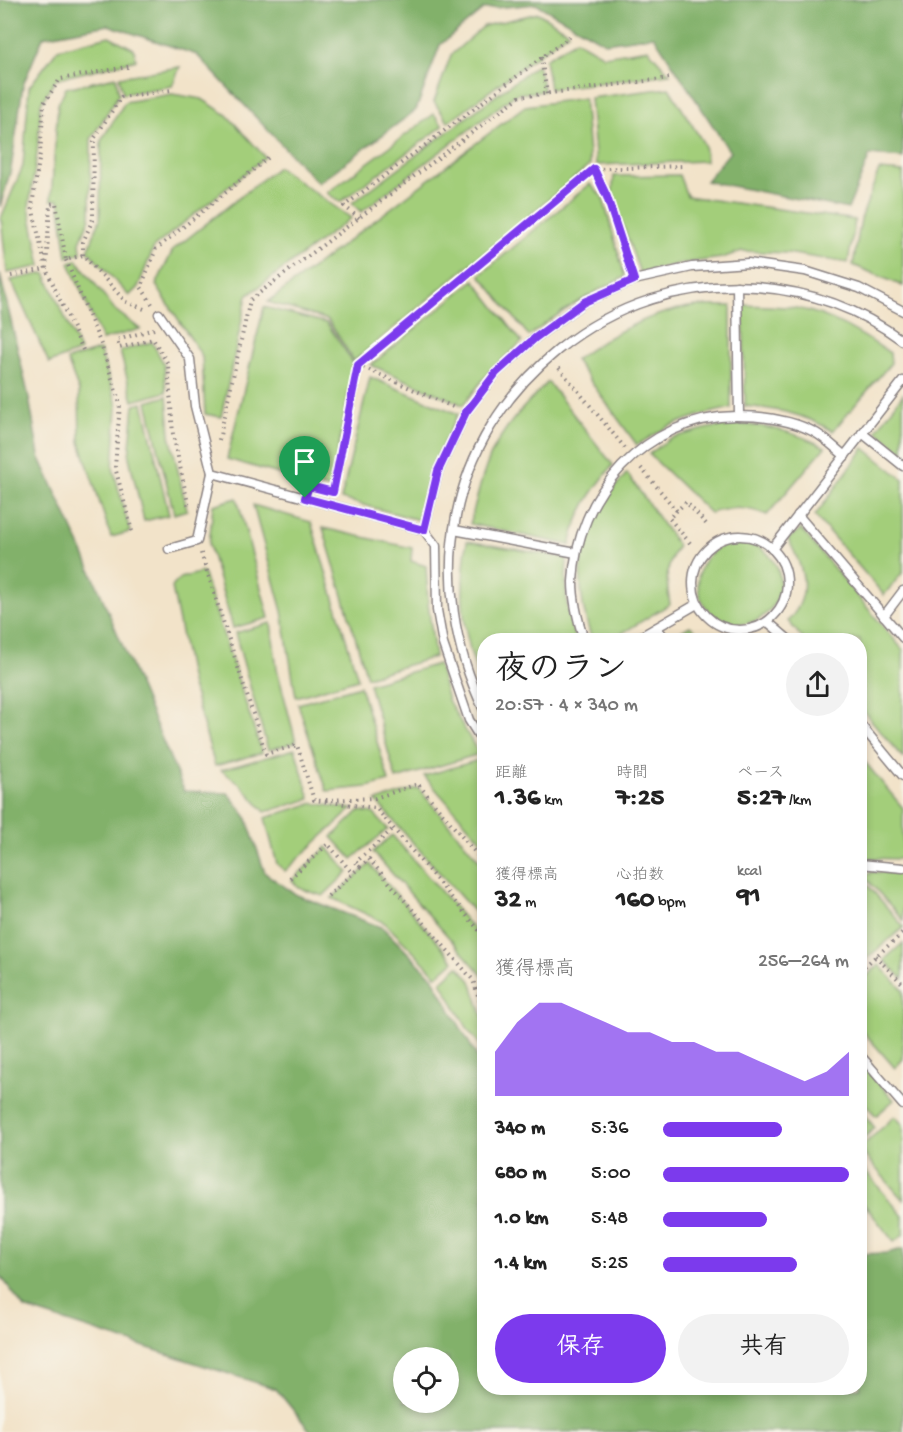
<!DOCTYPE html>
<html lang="ja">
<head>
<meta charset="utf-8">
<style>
  body { margin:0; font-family:"Gochi Hand","Klee One",sans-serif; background:#f2f2f2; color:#222; height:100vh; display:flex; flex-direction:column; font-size:22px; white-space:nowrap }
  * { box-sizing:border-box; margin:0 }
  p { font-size:20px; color:#767676 }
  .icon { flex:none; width:33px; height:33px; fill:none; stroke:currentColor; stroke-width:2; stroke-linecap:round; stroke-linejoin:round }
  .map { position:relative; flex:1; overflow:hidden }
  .drawer { position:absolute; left:477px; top:633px; width:390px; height:762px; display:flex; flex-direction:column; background:#fff; border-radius:24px; box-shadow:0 3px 9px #0003 }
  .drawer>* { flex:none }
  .fabs { position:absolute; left:393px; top:1347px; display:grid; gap:12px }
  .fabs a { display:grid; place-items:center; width:66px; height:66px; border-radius:50%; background:#fff; box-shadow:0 3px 9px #0003; font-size:30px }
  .pin { position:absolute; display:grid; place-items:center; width:51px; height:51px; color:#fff; margin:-62px -26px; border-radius:50% 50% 50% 0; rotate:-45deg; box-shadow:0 0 6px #0007 }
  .pin .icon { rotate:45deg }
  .round { display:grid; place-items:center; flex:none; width:63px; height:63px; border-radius:32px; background:#f2f2f2 }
  .overview { display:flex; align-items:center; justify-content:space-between; height:102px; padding:0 18px }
  h1 { font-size:33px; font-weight:700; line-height:45px }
  .stats { display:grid; grid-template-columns:repeat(3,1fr); gap:9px; height:102px; padding:6px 18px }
  .stats div { display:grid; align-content:center }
  .stats b { font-size:26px; font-weight:700 }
  .stats small { font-size:16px; font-weight:400 }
  .stats p { font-size:16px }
  .chart { height:168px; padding:12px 18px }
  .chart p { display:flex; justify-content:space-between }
  .chart svg { width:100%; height:108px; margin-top:6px; fill:#7c3aed; opacity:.7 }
  .action { display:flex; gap:12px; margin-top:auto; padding:12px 18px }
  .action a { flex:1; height:69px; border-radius:36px; background:#7c3aed; color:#fff; font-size:24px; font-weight:700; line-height:69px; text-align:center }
  .action a+a { background:#f2f2f2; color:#222 }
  ul { padding:0 18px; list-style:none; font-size:20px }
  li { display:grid; grid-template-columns:96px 72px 1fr; align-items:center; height:45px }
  li i { height:15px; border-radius:8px; background:#7c3aed }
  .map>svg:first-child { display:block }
  .green { fill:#a3ce7a; stroke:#62785a; stroke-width:1.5 }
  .forest { fill:#82b16a; stroke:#526a52; stroke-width:1.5; fill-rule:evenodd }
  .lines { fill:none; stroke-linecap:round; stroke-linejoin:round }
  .service-casing { stroke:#8a8282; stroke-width:11 }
  .path { stroke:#8a8282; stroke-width:4; stroke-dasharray:1.5 4.5; stroke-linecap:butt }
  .service { stroke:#fff; stroke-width:8 }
  .route-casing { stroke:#fff; stroke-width:12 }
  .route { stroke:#7c3aed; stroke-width:8 }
</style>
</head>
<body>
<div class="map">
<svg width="903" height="1432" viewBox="0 0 903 1432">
  <rect width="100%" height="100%" fill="#f7f3e8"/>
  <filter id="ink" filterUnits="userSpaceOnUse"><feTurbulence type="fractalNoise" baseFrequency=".0167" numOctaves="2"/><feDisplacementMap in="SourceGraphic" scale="12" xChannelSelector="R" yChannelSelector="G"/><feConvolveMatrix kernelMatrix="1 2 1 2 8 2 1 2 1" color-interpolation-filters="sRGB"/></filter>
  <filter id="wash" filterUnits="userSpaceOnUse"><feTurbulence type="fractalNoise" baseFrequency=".008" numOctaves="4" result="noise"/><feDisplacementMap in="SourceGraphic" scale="24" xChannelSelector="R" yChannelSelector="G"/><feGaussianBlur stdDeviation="1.35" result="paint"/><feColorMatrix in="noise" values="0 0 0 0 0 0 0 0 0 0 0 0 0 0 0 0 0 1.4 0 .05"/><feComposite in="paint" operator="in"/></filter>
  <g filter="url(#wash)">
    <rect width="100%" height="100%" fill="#f2e3c9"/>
    <!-- green -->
    <g class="green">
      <polygon points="538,13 569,32 448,122 434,102 451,55 484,26"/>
      <polygon points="109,36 134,49 136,60 56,79 41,103 37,154 29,207 41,266 7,273 1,218 23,166 29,87 58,49"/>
      <polygon points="576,40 604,56 648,49 670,74 550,89 545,59"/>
      <polygon points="538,64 544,91 516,94 361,212 352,203"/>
      <polygon points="180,67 172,86 123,94 119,77"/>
      <polygon points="116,77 119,94 91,139 90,218 80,242 81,253 67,257 59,200 51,200 58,104 66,88"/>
      <polygon points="669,88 704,144 706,161 596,165 590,98"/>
      <polygon points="172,94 202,99 227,115 265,157 154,247 138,287 129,296 88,251 100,219 101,141 125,102"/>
      <polygon points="584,98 590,165 354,361 328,320 268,302 525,106"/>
      <polygon points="434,114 443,126 340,202 327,193"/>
      <polygon points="278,167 351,218 247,296 221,417 205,414 202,356 156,285 173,250"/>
      <polygon points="879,170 903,172 903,286 853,265 861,219"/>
      <polygon points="679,175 687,196 855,220 848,263 787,253 742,251 722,258 678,264 640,273 612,195 614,176"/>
      <path d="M 590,184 L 603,198 L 625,277 C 588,294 560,311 529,336 L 480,275 Z"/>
      <polygon points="77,260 115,310 140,329 102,340 69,263"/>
      <polygon points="45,273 80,351 49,363 11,280"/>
      <polygon points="474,280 522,342 490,371 463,405 371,365"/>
      <path d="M 743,305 C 761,306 779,306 796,308 C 830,314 861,334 890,353 L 891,363 L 833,431 C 801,413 781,410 745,406 Z"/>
      <path d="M 731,306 L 731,408 L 701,415 L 669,426 L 637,445 L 575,360 C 609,335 646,314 689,307 C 703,305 718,306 731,306 Z"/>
      <polygon points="264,307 327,323 354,364 331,489 227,459"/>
      <polygon points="152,342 164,364 166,392 133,401 120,351"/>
      <polygon points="100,350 117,405 113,468 130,532 111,537 80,442 79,391 67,360"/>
      <polygon points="370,377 458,414 432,468 419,520 341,499"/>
      <path d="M 548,382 L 613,465 C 591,493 578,510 570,545 L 470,524 C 477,498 483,467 497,443 C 510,420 529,401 548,382 Z"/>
      <polygon points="903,394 903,452 876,431"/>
      <polygon points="167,396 170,435 187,510 174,514 147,402"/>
      <polygon points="143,403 169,515 144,521 129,457 134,405"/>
      <path d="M 738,424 C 772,426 794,432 825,447 L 767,515 C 744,506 734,507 710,513 L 649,454 L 671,438 L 709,428 Z"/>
      <polygon points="864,448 903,479 903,572 884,595 815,516"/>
      <path d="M 627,473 L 678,546 C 665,565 666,583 670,604 L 611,640 L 592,640 C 576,592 574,546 603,502 C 610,492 619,483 627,473 Z"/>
      <polygon points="237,498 269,618 233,628 209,545 213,505"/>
      <polygon points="253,505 311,522 358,679 296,697 282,611"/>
      <polygon points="323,528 412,548 411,561 426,566 428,603 435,657 367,677"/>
      <path d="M 801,529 L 903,650 L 903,758 L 860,707 L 860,640 L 804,640 L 788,621 C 813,594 804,569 788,539 Z"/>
      <path d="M 467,541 L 567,558 C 565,586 565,614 576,640 L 484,640 L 484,689 C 461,638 459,595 467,541 Z"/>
      <circle cx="739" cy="583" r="41"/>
      <polygon points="203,572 262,753 215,766 191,682 172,587 180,578"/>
      <polygon points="271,623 277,669 296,742 268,750 235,633"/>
      <polygon points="690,626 706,640 675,640 672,637"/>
      <polygon points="438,664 448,700 479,754 396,779 369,684"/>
      <polygon points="360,686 389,781 367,787 327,791 298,704"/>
      <polygon points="295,749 310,799 265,812 240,784 221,770"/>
      <polygon points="860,756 903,808 903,859 860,858"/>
      <polygon points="482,759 484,762 484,844 424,776"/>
      <polygon points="418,788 484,866 484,923 376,801"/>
      <polygon points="313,803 352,809 285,871 277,864 265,818"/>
      <polygon points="359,811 373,813 388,829 352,859 332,837"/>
      <polygon points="392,835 484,941 484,977 373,852"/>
      <polygon points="327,847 348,872 323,896 299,888 292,880"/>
      <polygon points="370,864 454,961 437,976 385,923 332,898"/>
      <polygon points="872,872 903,873 903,920 865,877"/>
      <polygon points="860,876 903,926 903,928 860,964"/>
      <polygon points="903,943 903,979 884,960"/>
      <polygon points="879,965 903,990 903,1059 895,1068 860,1028 860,982"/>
      <polygon points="458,966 471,981 484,1021 484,1049 469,1031 441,982"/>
      <polygon points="860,1062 894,1100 876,1116 860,1098"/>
      <polygon points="860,1110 875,1128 860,1141"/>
      <polygon points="895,1116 903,1125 903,1200 860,1150 860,1148"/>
      <polygon points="860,1165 903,1216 903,1235 894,1242 860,1199"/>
    </g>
    <!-- forest -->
    <g class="forest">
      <polygon points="0,0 903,0 903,158 870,155 848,209 706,181 730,152 654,36 605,43 536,4 484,9 440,45 416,110 318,183 197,55 108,25 43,37 23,85 11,169 0,207"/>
      <path d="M 0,274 L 29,398 L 39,456 L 83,552 L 184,791 L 228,793 L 246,816 L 265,873 L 297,895 L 383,928 L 432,977 L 484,1069 L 484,1388 L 860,1388 L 860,1254 L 886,1253 L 903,1249 L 903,1432 L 311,1432 L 276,1389 L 24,1308 L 0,1275 ZM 404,1358 L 448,1358 L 448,1402 L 404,1402 Z"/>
    </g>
  </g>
  <g filter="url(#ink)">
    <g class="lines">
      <defs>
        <g id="service">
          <polyline points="737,286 739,416"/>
          <polyline points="159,314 190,359 195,406 212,473 424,530 436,546 437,610 443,644 469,720 484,744"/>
          <polyline points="862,433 903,466"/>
          <polyline points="798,515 903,638"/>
          <polyline points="424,530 438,471 466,412 496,373 535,338 584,302 634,280 692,267 748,263 805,271 859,288 903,311"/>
          <polyline points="454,530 576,553"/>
          <circle cx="740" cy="583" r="47"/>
          <polyline points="169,549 197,541 212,473"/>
          <polyline points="772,549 903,381"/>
          <polyline points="884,616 903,591"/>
          <polyline points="768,622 789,640"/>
          <polyline points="656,628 667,640"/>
          <path d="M 584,640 C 578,621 573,602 573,582 C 576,494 646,417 736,416 C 762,416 793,420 816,433 C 826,439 835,448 845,456"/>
          <polyline points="635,640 697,604"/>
          <path d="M 484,710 C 422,582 447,440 558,350 C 615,304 684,282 756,287 C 810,291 860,309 903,341"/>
          <polyline points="860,724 903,776"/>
          <polyline points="860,864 903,868"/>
          <polyline points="860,1055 903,1105"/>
        </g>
      </defs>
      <!-- service casing -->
      <use href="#service" class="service-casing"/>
      <!-- path -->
      <g class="path">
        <polyline points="541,57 547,94"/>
        <polyline points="594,169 607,197 630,267"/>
        <polyline points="359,218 344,206 572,35"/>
        <polyline points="83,255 83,242 93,219 94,139 121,97 172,90"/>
        <polyline points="66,260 102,347 120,404 115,467 132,531"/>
        <polyline points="11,276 46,269 50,204 56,203 66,260 83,255 126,302 147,310"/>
        <polyline points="152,304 141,287 156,249 269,157"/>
        <polyline points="154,329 117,340 119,348 153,339 168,364 173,434 189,508"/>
        <polyline points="83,350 46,269 32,206 40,153 44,103 60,79 132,66"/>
        <polyline points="358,365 453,407"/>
        <polyline points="559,368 625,448"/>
        <polyline points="219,440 250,300 519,97 670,78"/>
        <polyline points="641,468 677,511"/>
        <polyline points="333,492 358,365 594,169 684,166"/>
        <polyline points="690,543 669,518 686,502 708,526"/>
        <polyline points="201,553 266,754 297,745 314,800 376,808 484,936"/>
        <polyline points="326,800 375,798 418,784 484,863"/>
        <polyline points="360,867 369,859 473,980 484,1014"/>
        <polyline points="290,878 328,844 353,874"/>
        <polyline points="328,896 360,867 356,862 393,829"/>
        <polyline points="875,956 903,984"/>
        <polyline points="860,970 903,933"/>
      </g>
      <!-- service -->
      <use href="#service" class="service"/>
    </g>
  </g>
  <g class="lines" filter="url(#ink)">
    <defs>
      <polygon id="route" points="594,169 607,197 634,280 584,302 535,338 496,373 466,412 438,471 424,530 305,498 309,486 333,492 358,365"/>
    </defs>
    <!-- route casing -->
    <use href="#route" class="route-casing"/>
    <!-- route -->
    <use href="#route" class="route"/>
  </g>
</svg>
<div class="fabs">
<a><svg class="icon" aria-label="locate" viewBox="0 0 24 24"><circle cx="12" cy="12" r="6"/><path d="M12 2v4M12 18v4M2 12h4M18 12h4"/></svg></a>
</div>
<div class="pin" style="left:305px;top:498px;background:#1e9e55"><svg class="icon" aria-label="arrive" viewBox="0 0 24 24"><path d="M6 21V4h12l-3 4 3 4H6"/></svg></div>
<section class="drawer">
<div class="overview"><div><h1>夜のラン</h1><p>20:57 · 4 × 340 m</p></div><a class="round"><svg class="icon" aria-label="share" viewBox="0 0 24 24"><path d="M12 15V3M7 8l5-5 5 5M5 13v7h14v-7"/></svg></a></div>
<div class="stats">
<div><p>距離</p><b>1.36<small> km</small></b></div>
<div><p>時間</p><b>7:25</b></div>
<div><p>ペース</p><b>5:27<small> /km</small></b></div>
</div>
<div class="stats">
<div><p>獲得標高</p><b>32<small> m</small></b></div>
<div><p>心拍数</p><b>160<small> bpm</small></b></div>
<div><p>kcal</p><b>91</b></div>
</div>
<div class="chart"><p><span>獲得標高</span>256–264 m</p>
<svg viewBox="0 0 160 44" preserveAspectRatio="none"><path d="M0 44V26L10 14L20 6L30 6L40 10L50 14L60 18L70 18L80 22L90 22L100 26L110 26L120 30L130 34L140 38L150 34L160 26V44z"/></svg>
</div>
<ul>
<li><b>340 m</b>5:36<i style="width:64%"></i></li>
<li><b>680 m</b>5:00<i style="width:100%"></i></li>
<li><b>1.0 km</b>5:48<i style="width:56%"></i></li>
<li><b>1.4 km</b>5:25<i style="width:72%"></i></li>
</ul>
<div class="action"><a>保存</a><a>共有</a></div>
</section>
</div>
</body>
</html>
